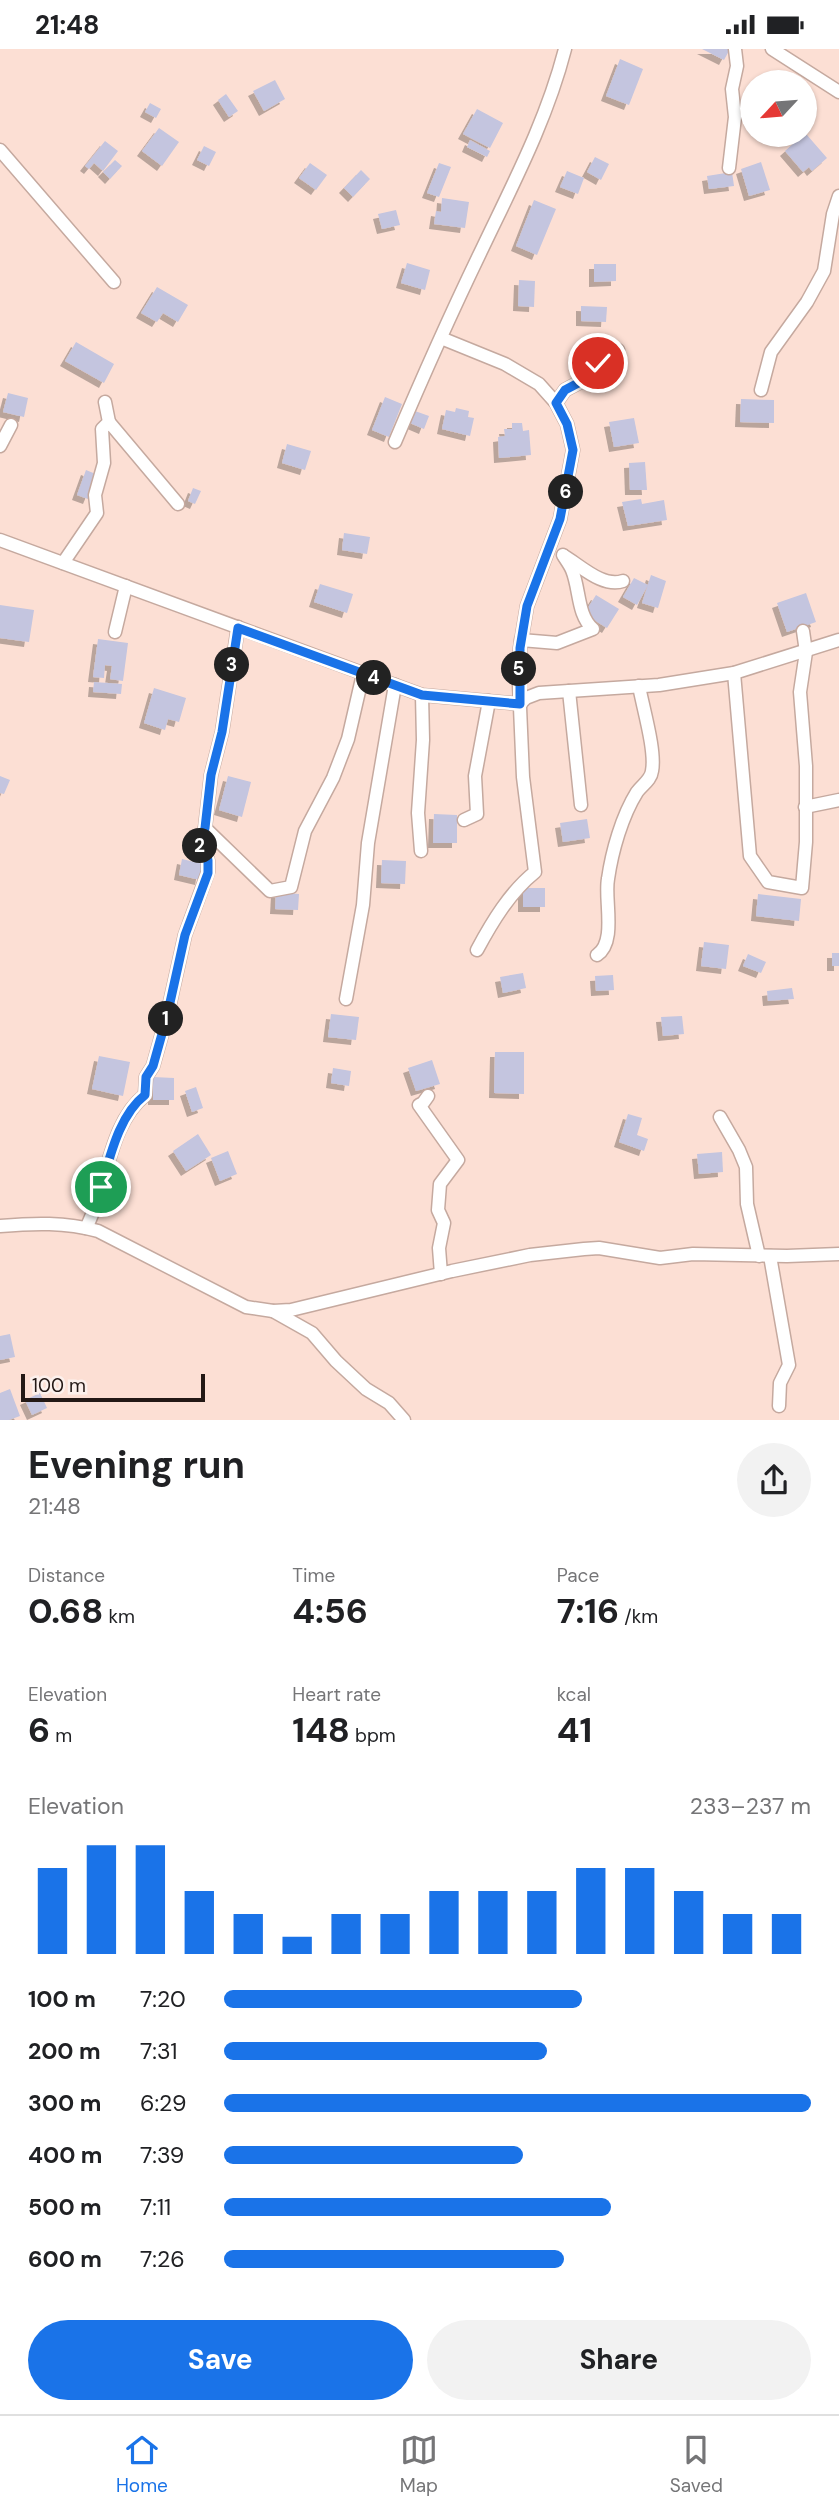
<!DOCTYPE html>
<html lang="en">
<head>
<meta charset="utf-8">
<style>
  body { margin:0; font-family:"DM Sans",sans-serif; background:#f2f2f2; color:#202124; height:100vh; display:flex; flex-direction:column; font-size:26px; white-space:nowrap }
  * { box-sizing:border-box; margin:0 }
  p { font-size:23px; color:#757577 }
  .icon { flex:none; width:38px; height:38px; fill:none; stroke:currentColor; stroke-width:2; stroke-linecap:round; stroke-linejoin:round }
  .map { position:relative; height:1371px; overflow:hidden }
  .side { display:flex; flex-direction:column; background:#fff; flex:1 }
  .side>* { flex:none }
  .needle { width:46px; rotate:244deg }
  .fabs { position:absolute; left:740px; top:21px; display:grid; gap:14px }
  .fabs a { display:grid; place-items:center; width:77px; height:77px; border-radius:50%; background:#fff; box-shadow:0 2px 5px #0004; font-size:35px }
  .scale { position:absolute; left:21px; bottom:18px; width:184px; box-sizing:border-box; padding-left:7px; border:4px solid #231815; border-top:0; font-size:19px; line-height:24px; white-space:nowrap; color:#231815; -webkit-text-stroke:5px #fcf0ec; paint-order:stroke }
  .pin { position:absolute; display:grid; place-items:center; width:60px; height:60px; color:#fff; margin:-30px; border:4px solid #fff; border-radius:50%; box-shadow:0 2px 7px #0007 }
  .km { position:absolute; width:35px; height:35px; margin:-18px; border-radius:50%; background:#222; color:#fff; font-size:19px; line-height:35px; text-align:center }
  .round { display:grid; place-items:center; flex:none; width:74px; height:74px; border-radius:37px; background:#f2f2f2 }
  .headline { display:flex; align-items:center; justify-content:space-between; height:119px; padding:0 28px }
  h1 { font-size:38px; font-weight:700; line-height:52px }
  .metrics { display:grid; grid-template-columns:repeat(3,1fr); gap:10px; height:119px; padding:7px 28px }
  .metrics div { display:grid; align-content:center }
  .metrics b { font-size:35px; font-weight:700 }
  .metrics small { font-size:19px; font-weight:400 }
  .metrics p { font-size:19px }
  .chart { height:196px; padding:14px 28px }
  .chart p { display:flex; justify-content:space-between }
  .chart svg { width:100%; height:126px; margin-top:7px; stroke:#1a73e8; stroke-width:6 }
  .button { display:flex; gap:14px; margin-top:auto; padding:14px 28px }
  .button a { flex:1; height:80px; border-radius:42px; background:#1a73e8; color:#fff; font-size:28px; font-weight:700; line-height:80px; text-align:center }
  .button a+a { background:#f2f2f2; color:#202124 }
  ul { padding:0 28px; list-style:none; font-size:23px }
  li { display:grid; grid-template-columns:112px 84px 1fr; align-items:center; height:52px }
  li i { height:18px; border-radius:9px; background:#1a73e8 }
  .status { display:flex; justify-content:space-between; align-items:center; height:49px; padding:0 35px; background:#fff; direction:ltr }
  .status svg { height:19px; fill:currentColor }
  .dock { display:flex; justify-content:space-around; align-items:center; height:98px; border-top:2px solid #e0e0e0; background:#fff; font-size:19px; color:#757577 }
  .dock a { display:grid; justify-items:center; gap:4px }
  .dock .on { color:#1a73e8 }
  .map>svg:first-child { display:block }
  .building { fill:#c4c5df; filter:url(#shadow) }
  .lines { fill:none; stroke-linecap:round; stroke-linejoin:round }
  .minor-casing { stroke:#c5a99f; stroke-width:15 }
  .minor { stroke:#fff; stroke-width:12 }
  .route-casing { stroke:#fff; stroke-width:14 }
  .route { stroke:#1a73e8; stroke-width:9 }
</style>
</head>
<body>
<div class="status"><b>21:48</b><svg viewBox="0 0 49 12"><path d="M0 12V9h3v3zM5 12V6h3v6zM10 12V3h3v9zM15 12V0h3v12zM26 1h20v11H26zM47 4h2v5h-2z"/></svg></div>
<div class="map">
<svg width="839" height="1371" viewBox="0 0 839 1371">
  <defs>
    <filter id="shadow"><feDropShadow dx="-5" dy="5" stdDeviation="0" flood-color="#0004"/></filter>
  </defs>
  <rect width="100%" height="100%" fill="#fcdfd4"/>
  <!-- building -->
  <g class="building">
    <polygon points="702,0 730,0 724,11"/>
    <polygon points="620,10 643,20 629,56 606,47"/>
    <polygon points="275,31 285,50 264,62 253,42"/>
    <polygon points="226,45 238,62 229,68 218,51"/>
    <polygon points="150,54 161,60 156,69 145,63"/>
    <polygon points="477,60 503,74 490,99 463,85"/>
    <polygon points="159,79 179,93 162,117 142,102"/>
    <polygon points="803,86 807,86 827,109 812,122 809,118 803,123 785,102"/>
    <polygon points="470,91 490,102 487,108 467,98"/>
    <polygon points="105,92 118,102 103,122 94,114 89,120 85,117"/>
    <polygon points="204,97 216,103 209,117 197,111"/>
    <polygon points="595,108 609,115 601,131 587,123"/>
    <polygon points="115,111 122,117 110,130 103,123"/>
    <polygon points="761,113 770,141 749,147 741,120"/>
    <polygon points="310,114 327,126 316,141 299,129"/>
    <polygon points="439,114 451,118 439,148 427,144"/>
    <polygon points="361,121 370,130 353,148 344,139"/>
    <polygon points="567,122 584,129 578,145 560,138"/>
    <polygon points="732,123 734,137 709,140 707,127"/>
    <polygon points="442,149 469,153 465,179 434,175 436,162 441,163"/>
    <polygon points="534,151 556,160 537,206 516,197"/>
    <polygon points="396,161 400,176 382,180 378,165"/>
    <polygon points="407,214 430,221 425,241 401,234"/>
    <polygon points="594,215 616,215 616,232 594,233"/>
    <polygon points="519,231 535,232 534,258 518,257"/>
    <polygon points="157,238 188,256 178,273 163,264 157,273 141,264"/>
    <polygon points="581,257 607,258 606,273 581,272"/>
    <polygon points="76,293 114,315 104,334 65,312"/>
    <polygon points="8,344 28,349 24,368 3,363"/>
    <polygon points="385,348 402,355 389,388 372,381"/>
    <polygon points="741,350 774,351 774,374 740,373"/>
    <polygon points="456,359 469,362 468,368 474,369 470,387 442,380 446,361 455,363"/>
    <polygon points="415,362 429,367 424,380 410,374"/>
    <polygon points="634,369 639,394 614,398 609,373"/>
    <polygon points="512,374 522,374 523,382 529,381 531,406 499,409 498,388 505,387 504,380 512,380"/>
    <polygon points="287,395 311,402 305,421 282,414"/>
    <polygon points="645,413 647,441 630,441 629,414"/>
    <polygon points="86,421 98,426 88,450 77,446"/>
    <polygon points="193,439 201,442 195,455 188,452"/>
    <polygon points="641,450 642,455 664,451 667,471 628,477 622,453"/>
    <polygon points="344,484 370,488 367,505 342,501"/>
    <polygon points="651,526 666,532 658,559 642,554"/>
    <polygon points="634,529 648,536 637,556 623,548"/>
    <polygon points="320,535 353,545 347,564 314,553"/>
    <polygon points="806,544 816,573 787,583 777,554"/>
    <polygon points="596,546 619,560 607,579 584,565"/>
    <polygon points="0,556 34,561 29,593 0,589"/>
    <polygon points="98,590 128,594 123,632 110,630 112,617 105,616 104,629 93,628"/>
    <polygon points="94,633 122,635 121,645 93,643"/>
    <polygon points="154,639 186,649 179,673 168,670 165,681 144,674"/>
    <polygon points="0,727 10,731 4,745 0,744"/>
    <polygon points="228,727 251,733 242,768 219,761"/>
    <polygon points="434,765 457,766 457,794 433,794"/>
    <polygon points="587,770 590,789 563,793 560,774"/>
    <polygon points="182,810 203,815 200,831 179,826"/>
    <polygon points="382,811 406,812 405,835 381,834"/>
    <rect x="523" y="839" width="22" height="19"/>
    <polygon points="276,843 299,845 298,861 275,860"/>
    <polygon points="758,845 801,850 799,872 756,867"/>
    <polygon points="704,893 729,896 726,920 701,917"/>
    <rect x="832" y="904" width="7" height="13"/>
    <polygon points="748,905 766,913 761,924 743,917"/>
    <polygon points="523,924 526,939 503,944 500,928"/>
    <polygon points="613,926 614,941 596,942 595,927"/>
    <polygon points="792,939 794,950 768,952 767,942"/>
    <polygon points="331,965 359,968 356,991 328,988"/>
    <polygon points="682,967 684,985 663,987 661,968"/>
    <polygon points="495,1003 524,1003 524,1045 494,1044"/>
    <polygon points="99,1007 130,1013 123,1047 92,1040"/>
    <polygon points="432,1011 440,1035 416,1042 408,1019"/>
    <polygon points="333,1019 351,1022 349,1037 331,1034"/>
    <polygon points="153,1028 174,1029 174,1051 153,1051"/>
    <polygon points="196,1038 203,1059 192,1063 185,1042"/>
    <polygon points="628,1065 642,1069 637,1086 648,1090 644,1102 619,1093"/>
    <polygon points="198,1085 211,1106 186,1122 173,1102"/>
    <polygon points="228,1102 237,1125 220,1132 211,1109"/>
    <polygon points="722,1103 723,1123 699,1125 697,1105"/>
    <polygon points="10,1285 15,1308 0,1311 0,1287"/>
    <polygon points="10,1340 20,1367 9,1371 0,1371 0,1344"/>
    <polygon points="40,1344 47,1359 32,1366 25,1351"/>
  </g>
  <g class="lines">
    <defs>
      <g id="minor">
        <polyline points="772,0 839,43"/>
        <polyline points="0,101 114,233"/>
        <polyline points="729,119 735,68 732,40 737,17 735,0"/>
        <path d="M 441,289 L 505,315 L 539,335 L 556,354 L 567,375 L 573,401 L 560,470 L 527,557 L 520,599 L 519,635 L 523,728 L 535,823 C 510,843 492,873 477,901"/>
        <polyline points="761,341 771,303 807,253 824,222 833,165 839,147"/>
        <polyline points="556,354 565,341 582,332 598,314 618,301"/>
        <polyline points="109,373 178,455"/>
        <path d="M 395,393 C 423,327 452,262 483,198 C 514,133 547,70 565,0"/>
        <polyline points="0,397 11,376"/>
        <polyline points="0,491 422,646 520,655 526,649 539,644 659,636 734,624 839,591"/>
        <path d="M 564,507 C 581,517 603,539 623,532"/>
        <polyline points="63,514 97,464 95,446 104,414 102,380 109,373 105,353"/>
        <polyline points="115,583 126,537"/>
        <path d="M 521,591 L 557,594 L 593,580 C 577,566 580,540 572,521 C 570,516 566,511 563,506"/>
        <polyline points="734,624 750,807 768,833 802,839 806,793 806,717 800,643 806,603 803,582"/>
        <polyline points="569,642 581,756"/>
        <polyline points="805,758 839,751"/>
        <polyline points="464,771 477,765 475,727 489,652"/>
        <polyline points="205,779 270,842 291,838 305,782 333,729 348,690 363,625"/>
        <polyline points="421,802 418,764 423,691 422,646"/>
        <path d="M 597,906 C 617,893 604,850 608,830 C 612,802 622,767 637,743 C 642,736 651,731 652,722 C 656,702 643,659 639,637"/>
        <polyline points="346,950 363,856 368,794 395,636"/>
        <polyline points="428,1047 423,1054 419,1056 458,1111 440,1135 438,1161 444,1174 439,1199 441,1225"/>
        <polyline points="720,1068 739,1101 746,1118 747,1155 759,1207"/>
        <path d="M 0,1177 C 34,1174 65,1173 98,1182 L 246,1258 L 273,1262 L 291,1261 L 452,1222 L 530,1206 L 584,1200 L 599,1199 L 660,1209 L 693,1205 L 787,1207 L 839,1205"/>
        <path d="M 86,1179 C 107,1140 108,1075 145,1046 L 146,1028 L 153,1017 L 167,967 L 185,886 L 208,823 L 208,811 L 198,801 L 205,779 L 211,726 L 222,683 L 238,578"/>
        <polyline points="770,1207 789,1316 780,1334 779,1357"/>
        <polyline points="273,1262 312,1284 336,1312 366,1340 389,1354 404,1371"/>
      </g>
    </defs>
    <!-- minor casing -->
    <use href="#minor" class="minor-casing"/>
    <!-- minor -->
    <use href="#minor" class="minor"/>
  </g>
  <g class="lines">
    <defs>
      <path id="route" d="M 101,1138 C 110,1108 119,1066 145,1046 L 146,1028 L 153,1017 L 167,967 L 185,886 L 208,824 L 208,811 L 198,801 L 205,779 L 211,726 L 222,683 L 238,579 L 422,646 L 520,655 L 520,599 L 527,557 L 560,470 L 573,401 L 567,375 L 556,354 L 565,341 L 582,332 L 598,314"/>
    </defs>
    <!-- route casing -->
    <use href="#route" class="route-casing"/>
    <!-- route -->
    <use href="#route" class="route"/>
  </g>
</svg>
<div class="fabs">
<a><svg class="needle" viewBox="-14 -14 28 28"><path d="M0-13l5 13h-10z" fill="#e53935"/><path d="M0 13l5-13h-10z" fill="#757577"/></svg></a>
</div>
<div class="scale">100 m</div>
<div class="pin" style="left:101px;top:1138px;background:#1e9e55"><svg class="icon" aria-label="arrive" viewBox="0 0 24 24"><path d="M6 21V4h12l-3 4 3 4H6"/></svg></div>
<div class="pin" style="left:598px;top:314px;background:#d93025"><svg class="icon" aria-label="check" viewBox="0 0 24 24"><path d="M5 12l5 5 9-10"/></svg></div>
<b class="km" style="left:166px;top:970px">1</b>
<b class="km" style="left:200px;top:797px">2</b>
<b class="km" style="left:232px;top:616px">3</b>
<b class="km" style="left:374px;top:629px">4</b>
<b class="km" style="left:519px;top:620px">5</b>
<b class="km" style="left:566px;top:443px">6</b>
</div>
<section class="side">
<div class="headline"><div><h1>Evening run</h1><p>21:48</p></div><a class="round"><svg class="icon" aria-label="share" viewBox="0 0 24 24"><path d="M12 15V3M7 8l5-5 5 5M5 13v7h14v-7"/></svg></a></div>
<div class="metrics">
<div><p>Distance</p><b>0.68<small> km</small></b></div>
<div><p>Time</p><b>4:56</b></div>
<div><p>Pace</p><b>7:16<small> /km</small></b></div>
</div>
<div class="metrics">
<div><p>Elevation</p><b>6<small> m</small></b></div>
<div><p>Heart rate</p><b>148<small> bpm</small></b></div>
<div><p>kcal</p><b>41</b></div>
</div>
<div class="chart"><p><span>Elevation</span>233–237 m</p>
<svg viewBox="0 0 160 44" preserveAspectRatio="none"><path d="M5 44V14M15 44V6M25 44V6M35 44V22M45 44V30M55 44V38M65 44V30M75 44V30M85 44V22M95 44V22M105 44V22M115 44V14M125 44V14M135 44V22M145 44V30M155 44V30"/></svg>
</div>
<ul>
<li><b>100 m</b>7:20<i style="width:61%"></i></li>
<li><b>200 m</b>7:31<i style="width:55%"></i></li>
<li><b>300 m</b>6:29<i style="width:100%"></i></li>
<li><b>400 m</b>7:39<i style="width:51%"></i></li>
<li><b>500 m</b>7:11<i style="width:66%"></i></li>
<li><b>600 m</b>7:26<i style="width:58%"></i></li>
</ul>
<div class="button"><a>Save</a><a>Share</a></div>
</section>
<nav class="dock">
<a class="on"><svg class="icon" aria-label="home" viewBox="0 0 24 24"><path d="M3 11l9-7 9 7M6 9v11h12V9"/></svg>Home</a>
<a><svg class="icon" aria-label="map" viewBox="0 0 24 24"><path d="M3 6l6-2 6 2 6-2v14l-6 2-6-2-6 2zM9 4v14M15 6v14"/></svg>Map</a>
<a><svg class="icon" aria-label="saved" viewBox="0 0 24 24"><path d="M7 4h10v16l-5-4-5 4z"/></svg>Saved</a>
</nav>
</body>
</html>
